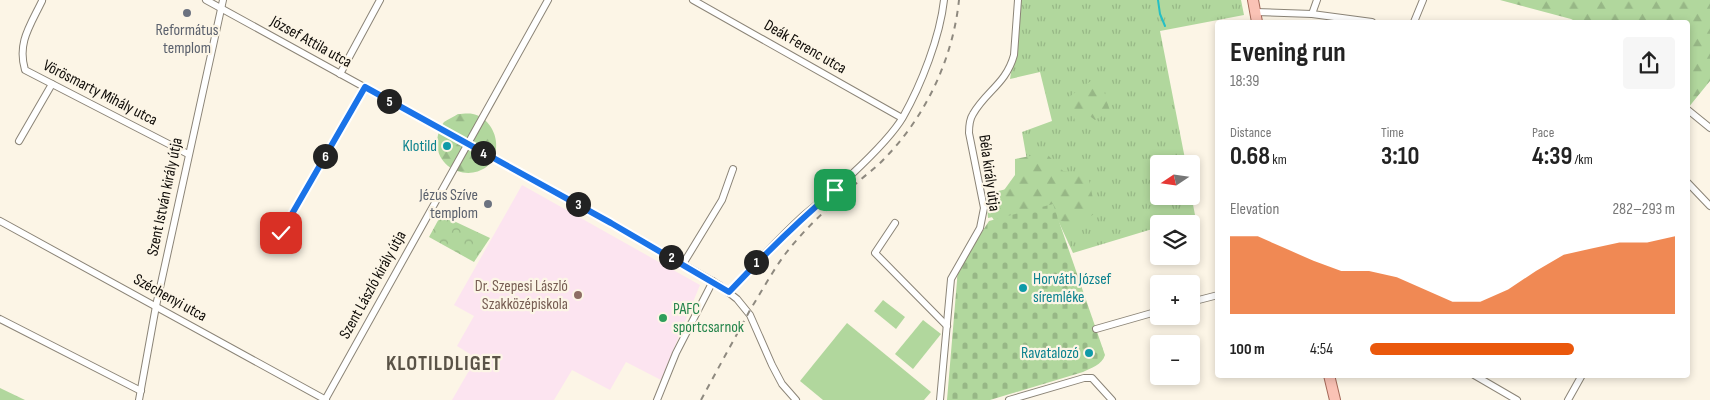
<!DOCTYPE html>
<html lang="en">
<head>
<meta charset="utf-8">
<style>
  body { margin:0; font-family:"Sofia Sans Condensed",sans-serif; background:#f6f6f6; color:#222; height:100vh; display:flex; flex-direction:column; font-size:19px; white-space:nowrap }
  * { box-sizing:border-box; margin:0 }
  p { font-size:16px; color:#767676 }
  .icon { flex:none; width:28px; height:28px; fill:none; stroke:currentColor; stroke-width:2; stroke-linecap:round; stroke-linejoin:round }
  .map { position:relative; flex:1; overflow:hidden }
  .sheet { position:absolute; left:1215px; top:20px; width:475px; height:358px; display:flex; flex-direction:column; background:#fff; border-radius:5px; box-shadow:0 2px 8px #0003 }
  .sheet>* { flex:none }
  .needle { width:32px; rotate:257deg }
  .tools { position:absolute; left:1150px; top:155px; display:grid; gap:10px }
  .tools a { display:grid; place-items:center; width:50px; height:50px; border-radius:5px; background:#fff; box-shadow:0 2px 8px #0003; font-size:25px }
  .pin { position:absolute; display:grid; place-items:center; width:42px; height:42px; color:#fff; margin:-21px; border-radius:10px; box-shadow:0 2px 8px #0006 }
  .km { position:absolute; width:25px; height:25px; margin:-12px; border-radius:50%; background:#222; color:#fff; font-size:14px; line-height:25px; text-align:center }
  .round { display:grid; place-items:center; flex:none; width:52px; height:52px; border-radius:5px; background:#f6f6f6 }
  .summary { display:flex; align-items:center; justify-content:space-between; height:85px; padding:0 15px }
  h1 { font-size:28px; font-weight:700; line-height:38px }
  .stats { display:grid; grid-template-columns:repeat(3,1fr); gap:8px; height:85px; padding:5px 15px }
  .stats div { display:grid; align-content:center }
  .stats b { font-size:25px; font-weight:700 }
  .stats small { font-size:14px; font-weight:400 }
  .stats p { font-size:14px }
  .chart { height:140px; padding:10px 15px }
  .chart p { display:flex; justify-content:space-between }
  .chart svg { width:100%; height:90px; margin-top:5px; fill:#ea580c; opacity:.7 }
  ul { padding:0 15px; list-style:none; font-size:16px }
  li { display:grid; grid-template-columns:80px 60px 1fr; align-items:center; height:38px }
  li i { height:12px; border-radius:6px; background:#ea580c }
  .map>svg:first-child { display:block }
  .education { fill:#fce4f0 }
  .grass { fill:url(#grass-tufts) }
  .forest { fill:url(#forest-firs) }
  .cemetery { fill:url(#cemetery-stones) }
  .park { fill:url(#park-crowns) }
  .pitch { fill:#b1d79d }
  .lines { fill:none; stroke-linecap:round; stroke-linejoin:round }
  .stream { stroke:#25bfc4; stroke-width:2 }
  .minor-casing { stroke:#8b8477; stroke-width:8 }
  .primary-casing { stroke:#a56858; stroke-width:12 }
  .minor { stroke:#fff; stroke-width:6 }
  .primary { stroke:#fac2b5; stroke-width:10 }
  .rail { stroke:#8e897f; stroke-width:2; stroke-dasharray:6 6; stroke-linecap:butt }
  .route-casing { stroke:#fff; stroke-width:10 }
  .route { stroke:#1a73e8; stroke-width:6 }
  .worship-dot { fill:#6b7280; stroke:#fcf5e6; stroke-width:2 }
  .culture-dot { fill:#0f9aa8; stroke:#fcf5e6; stroke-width:2 }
  .education-dot { fill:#8d6e63; stroke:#fcf5e6; stroke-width:2 }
  .leisure-dot { fill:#2e9e5b; stroke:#fcf5e6; stroke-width:2 }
  .labels { text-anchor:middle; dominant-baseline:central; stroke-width:4.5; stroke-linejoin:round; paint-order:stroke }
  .worship-label { font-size:16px; fill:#5b616d; stroke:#fcf5e6 }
  .street-label { font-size:16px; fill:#0e0b07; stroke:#fcf5e6 }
  .culture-label { font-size:16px; fill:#0d838f; stroke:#fcf5e6; text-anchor:end }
  .education-label { font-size:16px; fill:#785e54; stroke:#fcf5e6; text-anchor:end }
  .leisure-label { font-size:16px; fill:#27864d; stroke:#fcf5e6; text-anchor:start }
  .district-label { font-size:21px; font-weight:bold; letter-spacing:1px; fill:#5a5347; stroke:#fcf5e6 }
</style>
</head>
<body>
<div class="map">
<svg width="1710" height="400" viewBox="0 0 1710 400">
  <defs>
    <pattern id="grass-tufts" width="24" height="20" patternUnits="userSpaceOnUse" patternTransform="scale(1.25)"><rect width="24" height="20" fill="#b1d79d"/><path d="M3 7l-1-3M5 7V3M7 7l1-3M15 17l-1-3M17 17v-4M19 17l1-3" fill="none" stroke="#97b786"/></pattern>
    <pattern id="forest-firs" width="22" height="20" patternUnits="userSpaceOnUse" patternTransform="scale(1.25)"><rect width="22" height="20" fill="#b1d79d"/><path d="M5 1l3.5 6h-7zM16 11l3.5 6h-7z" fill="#97b786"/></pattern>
    <pattern id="cemetery-stones" width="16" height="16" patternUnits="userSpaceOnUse" patternTransform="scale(1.25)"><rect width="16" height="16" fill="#b1d79d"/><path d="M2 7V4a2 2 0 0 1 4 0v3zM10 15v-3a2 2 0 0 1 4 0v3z" fill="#97b786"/></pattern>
    <pattern id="park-crowns" width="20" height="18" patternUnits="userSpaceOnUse" patternTransform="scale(1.25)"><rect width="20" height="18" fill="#b1d79d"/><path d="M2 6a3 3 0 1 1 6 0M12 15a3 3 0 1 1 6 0" fill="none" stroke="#97b786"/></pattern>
  </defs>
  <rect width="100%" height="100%" fill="#fcf5e6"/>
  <!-- education -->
  <polygon class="education" points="522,185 700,285 661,380 626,362 610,390 572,370 554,400 452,400 474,362 470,354 457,346 474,316 454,305"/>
  <!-- grass -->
  <polygon class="grass" points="1021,0 1241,0 1244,15 1160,31 1186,164 1159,164 1159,196 1191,196 1191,194 1195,215 1168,224 1159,224 1159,227 1073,253 1051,205 988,218 986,194 1031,183 1022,132 1052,121 1040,72 1010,79 1019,25"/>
  <!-- forest -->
  <g class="forest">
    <polygon points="1500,0 1710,0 1710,81 1688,108 1688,22 1577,22 1571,19"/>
    <polygon points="1091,81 1101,81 1110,111 1095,120 1087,114 1082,124 1076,125 1069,97"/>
    <path d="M 458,114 C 462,114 468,113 473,114 C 488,117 498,134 496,149 C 491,184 439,179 437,144 C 437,137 439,128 444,122 C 448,119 454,117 458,114 Z"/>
    <polygon points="1046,153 1063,171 1088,175 1096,213 1075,225 1044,216 997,225 990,214 994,204 1015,175 1015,159"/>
    <polygon points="0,388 25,400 0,400"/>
  </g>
  <!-- cemetery -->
  <path class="cemetery" d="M 1053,204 L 1105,355 C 1102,365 1091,368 1083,372 L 990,400 L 947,400 L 958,269 L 989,221 Z"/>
  <!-- park -->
  <polygon class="park" points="441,215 490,238 474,262 429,237"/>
  <!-- pitch -->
  <g class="pitch">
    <polygon points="883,300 905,317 896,329 874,311"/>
    <polygon points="923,320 941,334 913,369 895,354"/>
    <polygon points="847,323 931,392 924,400 823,400 800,381"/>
  </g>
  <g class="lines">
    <!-- stream -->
    <polyline class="stream" points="1158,0 1160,14 1165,26"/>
    <defs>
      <g id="minor">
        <polyline points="206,0 611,223 719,285 737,299 750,315 772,365 782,384 796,400"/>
        <polyline points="693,0 902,118"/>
        <path d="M 42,1 C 30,26 17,43 25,70 L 188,154"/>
        <polyline points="1255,12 1312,14 1372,22"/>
        <polyline points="1312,14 1317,0"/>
        <polyline points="1414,22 1423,0"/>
        <polyline points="340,74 380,0"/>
        <polyline points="1688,110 1710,128"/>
        <polyline points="19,141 52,84"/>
        <polyline points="1688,183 1710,206"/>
        <polyline points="0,221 326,400"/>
        <polyline points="895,223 875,253 947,326"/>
        <polyline points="281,233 365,87"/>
        <polyline points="683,264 722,200 733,169"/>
        <path d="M 729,292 C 753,266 777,240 803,216 C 819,202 837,190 852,174 C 868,159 892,136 903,117 C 921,85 940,37 944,0"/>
        <polyline points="1191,302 1218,295"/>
        <polyline points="0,319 141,391"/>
        <polyline points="1096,329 1159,311"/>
        <polyline points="1474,375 1517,400"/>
        <polyline points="139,400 156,306 223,0"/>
        <polyline points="325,400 548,0"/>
        <polyline points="657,400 676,353 713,281"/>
        <path d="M 940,400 L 951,279 L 980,228 L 984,208 L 969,133 C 969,127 969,120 973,114 C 986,91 1006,84 1014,55 L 1018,0"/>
        <polyline points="1009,400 1084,378 1092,378 1112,400"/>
        <polyline points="1568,400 1582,375"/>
      </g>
      <g id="primary">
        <polyline points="1253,0 1257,22"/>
        <polyline points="1329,375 1335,400"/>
      </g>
    </defs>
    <!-- minor casing -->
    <use href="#minor" class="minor-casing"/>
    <!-- primary casing -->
    <use href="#primary" class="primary-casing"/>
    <!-- minor -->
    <use href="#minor" class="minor"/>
    <!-- primary -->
    <use href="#primary" class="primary"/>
    <!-- rail -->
    <path class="rail" d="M 701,400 C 717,370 734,340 750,310 C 762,291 773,270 786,253 C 807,226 833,203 859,181 C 868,173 877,167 885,158 C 926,116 953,58 959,0"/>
  </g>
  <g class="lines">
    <defs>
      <path id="route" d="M 281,233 L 365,87 L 611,223 L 729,292 C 763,256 797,222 835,190"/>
    </defs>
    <!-- route casing -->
    <use href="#route" class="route-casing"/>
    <!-- route -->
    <use href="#route" class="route"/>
  </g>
  <!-- markers -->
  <g class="worship-dot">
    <circle cx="187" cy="13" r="5"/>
    <circle cx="488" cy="204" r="5"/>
  </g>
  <g class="culture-dot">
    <circle cx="447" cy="146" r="5"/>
    <circle cx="1023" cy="288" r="5"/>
    <circle cx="1089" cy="353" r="5"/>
  </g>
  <circle class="education-dot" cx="578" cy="295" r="5"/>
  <circle class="leisure-dot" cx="663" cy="318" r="5"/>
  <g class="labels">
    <!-- worship labels -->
    <g class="worship-label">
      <text x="187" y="30">Református<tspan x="187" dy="18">templom</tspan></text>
      <text x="478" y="195" text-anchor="end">Jézus Szíve<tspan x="478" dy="18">templom</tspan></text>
    </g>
    <!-- street labels -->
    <g class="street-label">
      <text transform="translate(311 42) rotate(29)">József Attila utca</text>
      <text transform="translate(805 47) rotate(30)">Deák Ferenc utca</text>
      <text transform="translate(100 93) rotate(27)">Vörösmarty Mihály utca</text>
      <text transform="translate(989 173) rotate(82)">Béla király útja</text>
      <text transform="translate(165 197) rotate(-78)">Szent István király útja</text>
      <text transform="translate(373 285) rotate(-61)">Szent László király útja</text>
      <text transform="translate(170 298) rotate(29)">Széchenyi utca</text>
    </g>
    <!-- culture labels -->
    <g class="culture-label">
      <text x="437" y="146">Klotild</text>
      <text x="1033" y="279" text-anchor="start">Horváth József<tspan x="1033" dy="18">síremléke</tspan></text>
      <text x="1079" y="353">Ravatalozó</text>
    </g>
    <!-- education labels -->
    <g class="education-label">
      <text x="568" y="286">Dr. Szepesi László<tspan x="568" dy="18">Szakközépiskola</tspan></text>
    </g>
    <!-- leisure labels -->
    <g class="leisure-label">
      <text x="673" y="309">PAFC<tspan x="673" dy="18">sportcsarnok</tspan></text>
    </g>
    <!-- district labels -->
    <g class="district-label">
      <text x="444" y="363">KLOTILDLIGET</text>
    </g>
  </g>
</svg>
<div class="tools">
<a><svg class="needle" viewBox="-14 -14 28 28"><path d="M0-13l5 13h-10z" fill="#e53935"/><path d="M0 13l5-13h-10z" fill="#767676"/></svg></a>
<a><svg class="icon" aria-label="layers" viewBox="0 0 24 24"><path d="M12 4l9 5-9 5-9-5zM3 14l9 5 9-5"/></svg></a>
<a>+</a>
<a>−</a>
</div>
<div class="pin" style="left:835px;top:190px;background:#1e9e55"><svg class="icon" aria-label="arrive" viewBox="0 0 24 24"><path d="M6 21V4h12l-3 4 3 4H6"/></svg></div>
<div class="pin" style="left:281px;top:233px;background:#d93025"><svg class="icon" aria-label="check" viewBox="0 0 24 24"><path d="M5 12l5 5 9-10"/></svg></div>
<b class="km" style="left:756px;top:262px">1</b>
<b class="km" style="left:671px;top:257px">2</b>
<b class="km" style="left:578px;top:204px">3</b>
<b class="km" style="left:483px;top:153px">4</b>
<b class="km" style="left:389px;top:101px">5</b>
<b class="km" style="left:325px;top:156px">6</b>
<section class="sheet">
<div class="summary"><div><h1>Evening run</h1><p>18:39</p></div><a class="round"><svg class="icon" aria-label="share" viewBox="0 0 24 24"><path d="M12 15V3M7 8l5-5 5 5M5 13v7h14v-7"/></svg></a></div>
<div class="stats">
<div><p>Distance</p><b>0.68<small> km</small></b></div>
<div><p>Time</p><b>3:10</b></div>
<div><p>Pace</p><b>4:39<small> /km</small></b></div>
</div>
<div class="chart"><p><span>Elevation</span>282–293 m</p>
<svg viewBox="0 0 160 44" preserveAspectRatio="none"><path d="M0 44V6L10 6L20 12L30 18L40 23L50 23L60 26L70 32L80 38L90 38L100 32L110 23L120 15L130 12L140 9L150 9L160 6V44z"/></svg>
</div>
<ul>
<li><b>100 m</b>4:54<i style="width:67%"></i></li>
</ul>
</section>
</div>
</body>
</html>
